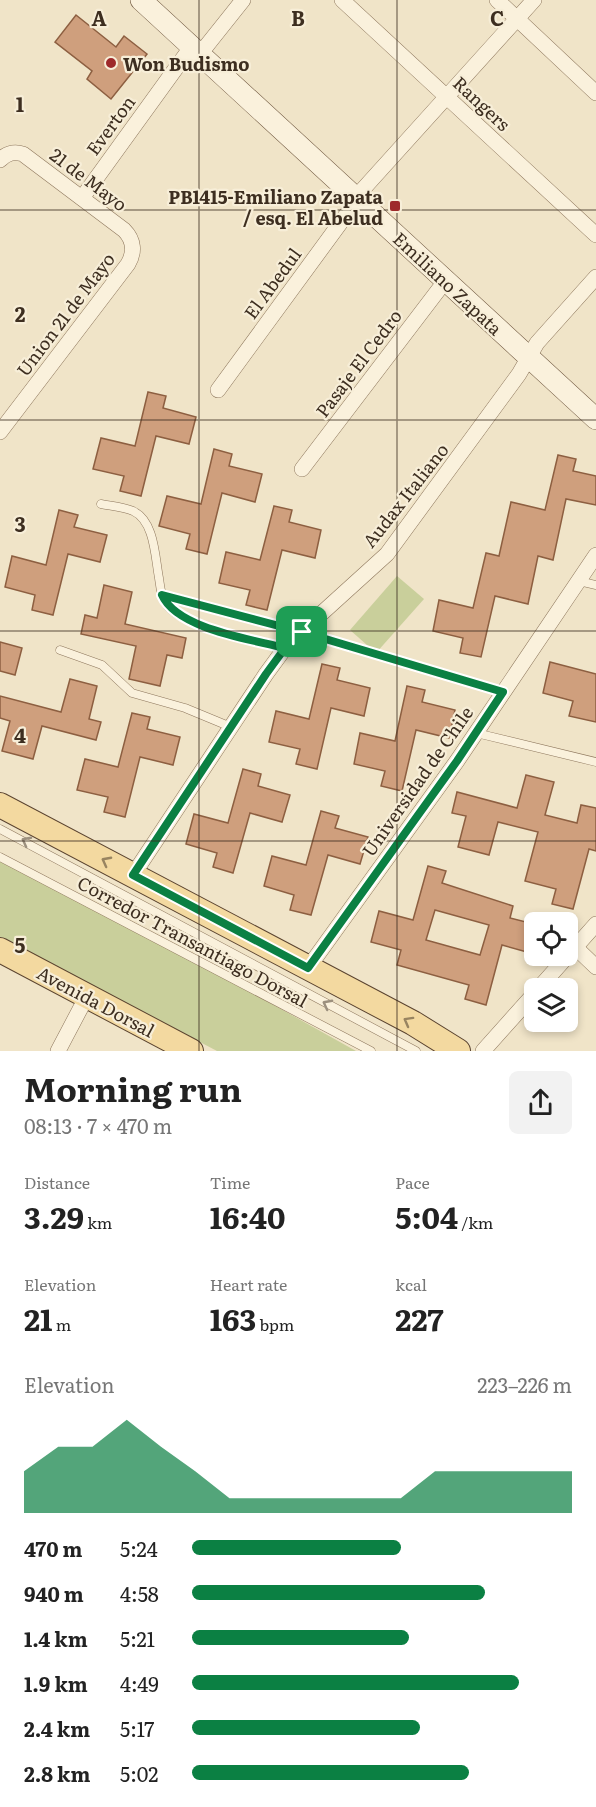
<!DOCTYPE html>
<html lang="en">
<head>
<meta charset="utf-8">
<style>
  body { margin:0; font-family:Literata,serif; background:#f2f2f2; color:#222; height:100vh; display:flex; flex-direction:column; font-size:22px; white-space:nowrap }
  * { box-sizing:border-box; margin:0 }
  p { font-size:20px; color:#767676 }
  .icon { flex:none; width:33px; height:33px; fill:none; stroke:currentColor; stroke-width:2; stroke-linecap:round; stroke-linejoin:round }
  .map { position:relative; height:1051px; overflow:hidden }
  .drawer { display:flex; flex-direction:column; background:#fff; flex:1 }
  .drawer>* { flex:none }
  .controls { position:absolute; left:524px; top:912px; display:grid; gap:12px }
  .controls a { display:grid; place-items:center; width:54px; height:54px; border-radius:9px; background:#fff; box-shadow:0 3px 9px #0003; font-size:30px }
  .pin { position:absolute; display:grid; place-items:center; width:51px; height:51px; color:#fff; margin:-26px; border-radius:12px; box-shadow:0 3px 9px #0006 }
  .round { display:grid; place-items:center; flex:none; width:63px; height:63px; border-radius:9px; background:#f2f2f2 }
  .summary { display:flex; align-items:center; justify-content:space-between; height:102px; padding:0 24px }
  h1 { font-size:33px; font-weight:700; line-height:45px }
  .stats { display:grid; grid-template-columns:repeat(3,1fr); gap:9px; height:102px; padding:6px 24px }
  .stats div { display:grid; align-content:center }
  .stats b { font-size:30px; font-weight:700 }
  .stats small { font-size:16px; font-weight:400 }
  .stats p { font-size:16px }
  .chart { height:168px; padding:12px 24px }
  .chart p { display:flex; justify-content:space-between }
  .chart svg { width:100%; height:108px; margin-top:6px; fill:#0b8043; opacity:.7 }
  ul { padding:0 24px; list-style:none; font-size:20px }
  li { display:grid; grid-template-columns:96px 72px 1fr; align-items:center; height:45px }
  li i { height:15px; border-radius:8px; background:#0b8043 }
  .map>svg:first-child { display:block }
  .green { fill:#c9cf9b }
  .building { fill:#cf9f7d; stroke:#8d5f41; stroke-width:1.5; fill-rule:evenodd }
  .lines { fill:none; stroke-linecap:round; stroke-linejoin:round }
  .lane-casing { stroke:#8d765c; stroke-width:9 }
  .street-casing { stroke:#8d765c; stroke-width:16 }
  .secondary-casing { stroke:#6f573f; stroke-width:22 }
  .primary-casing { stroke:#5b4430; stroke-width:26 }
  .path { stroke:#8d765c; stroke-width:3; stroke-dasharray:4.5 3; stroke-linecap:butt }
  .lane { stroke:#faf1dc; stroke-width:8 }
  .street { stroke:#faf1dc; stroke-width:15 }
  .secondary { stroke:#faf1dc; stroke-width:21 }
  .primary { stroke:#f3d9a0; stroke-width:24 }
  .oneway { stroke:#9c907e }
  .oneway2 { stroke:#988460 }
  .route-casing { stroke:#fff; stroke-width:12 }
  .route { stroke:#0b8043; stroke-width:8 }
  .grid { fill:none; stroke:#3d2e20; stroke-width:1.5; stroke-opacity:0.55 }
  .poi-dot { fill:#9e2a2b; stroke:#f7eed8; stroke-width:2 }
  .labels { text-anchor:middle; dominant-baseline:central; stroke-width:4.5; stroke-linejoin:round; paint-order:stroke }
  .poi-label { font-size:18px; font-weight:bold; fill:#3d2e20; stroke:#f7eed8; text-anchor:start }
  .street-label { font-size:18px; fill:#3d2e20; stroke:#f7eed8 }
  .grid-label { font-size:20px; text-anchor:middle; font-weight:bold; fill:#3d2e20; stroke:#f7eed8; stroke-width:4.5; stroke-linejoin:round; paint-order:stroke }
</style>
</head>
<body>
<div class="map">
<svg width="596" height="1051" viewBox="0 0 596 1051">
  <rect width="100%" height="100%" fill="#f0e4c8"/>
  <!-- green -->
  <g class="green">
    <polygon points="397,576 424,599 376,653 350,630"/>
    <polygon points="0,861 213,971 356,1051 217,1051 0,937"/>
  </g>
  <!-- building -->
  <g class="building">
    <polygon points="76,15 116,47 124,36 147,54 111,99 87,79 92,71 55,42"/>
    <polygon points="148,392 166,396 163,408 196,417 189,444 156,436 141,496 120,491 124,476 93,469 101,438 135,446"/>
    <polygon points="214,449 232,454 229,466 262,474 255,502 222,493 207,554 186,549 190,534 159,526 167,496 201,504"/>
    <polygon points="558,455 576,459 573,471 596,476 596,505 566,499 553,560 538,556 528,604 495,596 481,657 460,653 463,638 433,631 439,600 473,608 486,553 499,556 511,502 545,510"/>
    <polygon points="274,506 292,510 289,522 321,530 315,558 282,550 267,610 246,605 250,590 219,583 226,552 260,560"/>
    <polygon points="59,510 78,515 74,527 107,535 100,562 68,554 53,615 32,610 35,595 5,587 12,556 46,565"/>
    <polygon points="104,585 132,592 125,624 186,638 182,658 167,655 160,686 129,679 136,646 81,634 85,615 97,618"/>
    <polygon points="0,642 22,648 15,675 0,671"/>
    <polygon points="550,662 596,674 596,722 569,716 573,701 543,693"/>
    <polygon points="322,664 340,668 337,680 370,688 364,716 331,708 317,769 296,764 300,749 269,742 276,711 309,719"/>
    <polygon points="70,679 97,686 89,719 101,722 96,740 42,726 33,759 2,751 10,721 0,718 0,696 61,712"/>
    <polygon points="407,686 425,690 422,702 455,710 449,738 416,730 402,791 381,786 385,771 354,764 360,733 395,741"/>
    <polygon points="132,713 150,717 147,729 180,737 173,765 140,757 125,817 104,812 108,797 77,790 85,759 118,767"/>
    <polygon points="243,769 261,774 258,786 290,795 282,822 250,813 233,873 213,867 217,853 186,844 194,814 228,823"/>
    <polygon points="526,775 554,782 545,815 577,823 581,805 596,808 596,851 589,849 573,909 552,904 556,889 525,881 538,832 498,822 489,855 458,847 466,816 452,813 457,792 517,808"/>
    <polygon points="321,811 339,816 335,828 368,837 360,864 328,855 311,915 290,910 294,895 264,886 272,856 306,865"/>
    <path d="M 428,866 L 446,871 L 442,883 L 513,906 L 510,918 L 534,924 L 534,954 L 502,945 L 486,1005 L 465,999 L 469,985 L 397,965 L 401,950 L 371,942 L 379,911 L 413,920 ZM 435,910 L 489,925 L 480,955 L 426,940 Z"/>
  </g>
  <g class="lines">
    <defs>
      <g id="lane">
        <path d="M 101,504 C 111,506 123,507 133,511 C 155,521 155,558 159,578 C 160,586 161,597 166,604 C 184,629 255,640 285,648"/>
        <polyline points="579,581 596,585"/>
        <polyline points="60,650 102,665 132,693 185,708 231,727"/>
        <polyline points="476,733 596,762"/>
        <polyline points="0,829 416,1051"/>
        <polyline points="0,857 371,1051"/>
      </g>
      <g id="street">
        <polyline points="342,0 596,235"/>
        <polyline points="497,0 596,93"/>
        <polyline points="200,54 243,0"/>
        <path d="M 0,160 C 7,153 14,151 23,154 L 124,230 C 134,240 135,252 128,264 L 0,432"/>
        <polyline points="82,198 192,46"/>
        <polyline points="218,390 349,211 356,197 534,0"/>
        <polyline points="302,469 446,280"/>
        <polyline points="133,875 266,674 285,648 301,632 387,554 519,374 537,343 596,277"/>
        <polyline points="575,947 596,967"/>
        <polyline points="308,968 457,761 596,555"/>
        <polyline points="539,988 596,924"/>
        <polyline points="58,1051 87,996"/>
        <polyline points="483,1051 534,994"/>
      </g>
      <polyline id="secondary" points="141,0 596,419"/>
      <g id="primary">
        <polyline points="0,805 413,1023 458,1051"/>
        <polyline points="0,950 191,1051"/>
      </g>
    </defs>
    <!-- lane casing -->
    <use href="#lane" class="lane-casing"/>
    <!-- street casing -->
    <use href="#street" class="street-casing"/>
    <!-- secondary casing -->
    <use href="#secondary" class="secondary-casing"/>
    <!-- primary casing -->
    <use href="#primary" class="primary-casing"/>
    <!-- path -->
    <g class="path">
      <polyline points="182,600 283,627"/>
      <polyline points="318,637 487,687"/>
    </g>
    <!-- lane -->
    <use href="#lane" class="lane"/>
    <!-- street -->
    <use href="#street" class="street"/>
    <!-- secondary -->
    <use href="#secondary" class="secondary"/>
    <!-- primary -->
    <use href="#primary" class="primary"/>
  </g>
  <!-- one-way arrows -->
  <defs><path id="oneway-chevron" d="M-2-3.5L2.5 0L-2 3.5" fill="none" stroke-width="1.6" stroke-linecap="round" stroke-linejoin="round" transform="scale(1.5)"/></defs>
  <g class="oneway">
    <use href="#oneway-chevron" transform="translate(26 841) rotate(-152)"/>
    <use href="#oneway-chevron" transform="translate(327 1004) rotate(-152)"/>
  </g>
  <g class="oneway2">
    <use href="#oneway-chevron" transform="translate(106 861) rotate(-152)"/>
    <use href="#oneway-chevron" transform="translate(408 1021) rotate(-151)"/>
  </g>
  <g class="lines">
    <defs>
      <path id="route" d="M 162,595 L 302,632 L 503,692 L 457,761 L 308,968 L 133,875 L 266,674 L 285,648 C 251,639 177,629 162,595 Z"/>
    </defs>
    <!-- route casing -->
    <use href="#route" class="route-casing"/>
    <!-- route -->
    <use href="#route" class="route"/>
  </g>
  <!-- grid -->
  <path class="grid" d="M 199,0 L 199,1051M 397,0 L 397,1051M 0,210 L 596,210M 0,420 L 596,420M 0,631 L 596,631M 0,841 L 596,841"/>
  <!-- markers -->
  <g class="poi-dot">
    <circle cx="111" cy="63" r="6"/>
    <rect x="389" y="200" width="12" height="12" rx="3"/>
  </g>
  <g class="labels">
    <!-- poi labels -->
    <g class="poi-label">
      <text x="123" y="63">Won Budismo</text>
      <text x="383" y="196" text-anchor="end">PB1415-Emiliano Zapata<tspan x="383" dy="21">/ esq. El Abelud</tspan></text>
    </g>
    <!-- street labels -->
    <g class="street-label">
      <text transform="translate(482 103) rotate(43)">Rangers</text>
      <text transform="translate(110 125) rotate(-54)">Everton</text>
      <text transform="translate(89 179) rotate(37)">21 de Mayo</text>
      <text transform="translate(272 283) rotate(-54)">El Abedul</text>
      <text transform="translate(448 283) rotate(43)">Emiliano Zapata</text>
      <text transform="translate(65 314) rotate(-53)">Union 21 de Mayo</text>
      <text transform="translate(358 363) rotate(-53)">Pasaje El Cedro</text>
      <text transform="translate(405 495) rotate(-52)">Audax Italiano</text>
      <text transform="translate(417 781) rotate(-55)">Universidad de Chile</text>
      <text transform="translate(193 941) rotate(28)">Corredor Transantiago Dorsal</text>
      <text transform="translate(96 1001) rotate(28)">Avenida Dorsal</text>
    </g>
  </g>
  <g class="grid-label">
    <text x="99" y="26">A</text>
    <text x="298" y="26">B</text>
    <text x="497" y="26">C</text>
    <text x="20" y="112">1</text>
    <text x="20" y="322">2</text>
    <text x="20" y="532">3</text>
    <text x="20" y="743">4</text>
    <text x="20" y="953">5</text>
  </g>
</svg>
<div class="controls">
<a><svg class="icon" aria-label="locate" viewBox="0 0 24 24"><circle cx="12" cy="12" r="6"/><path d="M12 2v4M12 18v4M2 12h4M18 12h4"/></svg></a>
<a><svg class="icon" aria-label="layers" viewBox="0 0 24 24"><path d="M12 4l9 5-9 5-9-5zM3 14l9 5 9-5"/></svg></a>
</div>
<div class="pin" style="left:302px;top:632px;background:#1e9e55"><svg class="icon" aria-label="arrive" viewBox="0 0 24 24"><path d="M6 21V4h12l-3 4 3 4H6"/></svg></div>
</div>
<section class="drawer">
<div class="summary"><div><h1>Morning run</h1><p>08:13 · 7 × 470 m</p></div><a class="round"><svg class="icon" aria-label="share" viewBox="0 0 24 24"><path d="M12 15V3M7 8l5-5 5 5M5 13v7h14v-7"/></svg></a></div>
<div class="stats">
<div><p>Distance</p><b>3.29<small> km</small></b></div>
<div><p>Time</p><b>16:40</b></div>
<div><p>Pace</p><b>5:04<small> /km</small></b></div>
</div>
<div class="stats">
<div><p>Elevation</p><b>21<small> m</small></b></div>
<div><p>Heart rate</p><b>163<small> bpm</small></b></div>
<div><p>kcal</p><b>227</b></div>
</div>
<div class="chart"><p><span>Elevation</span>223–226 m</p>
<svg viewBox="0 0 160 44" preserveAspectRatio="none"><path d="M0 44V27L10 17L20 17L30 6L40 17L50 27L60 38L70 38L80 38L90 38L100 38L110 38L120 27L130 27L140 27L150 27L160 27V44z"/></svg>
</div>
<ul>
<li><b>470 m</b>5:24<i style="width:55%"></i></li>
<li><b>940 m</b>4:58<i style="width:77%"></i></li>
<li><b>1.4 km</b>5:21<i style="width:57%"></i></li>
<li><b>1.9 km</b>4:49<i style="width:86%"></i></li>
<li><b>2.4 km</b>5:17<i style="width:60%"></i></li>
<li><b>2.8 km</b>5:02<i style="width:73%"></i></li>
</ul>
</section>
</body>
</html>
